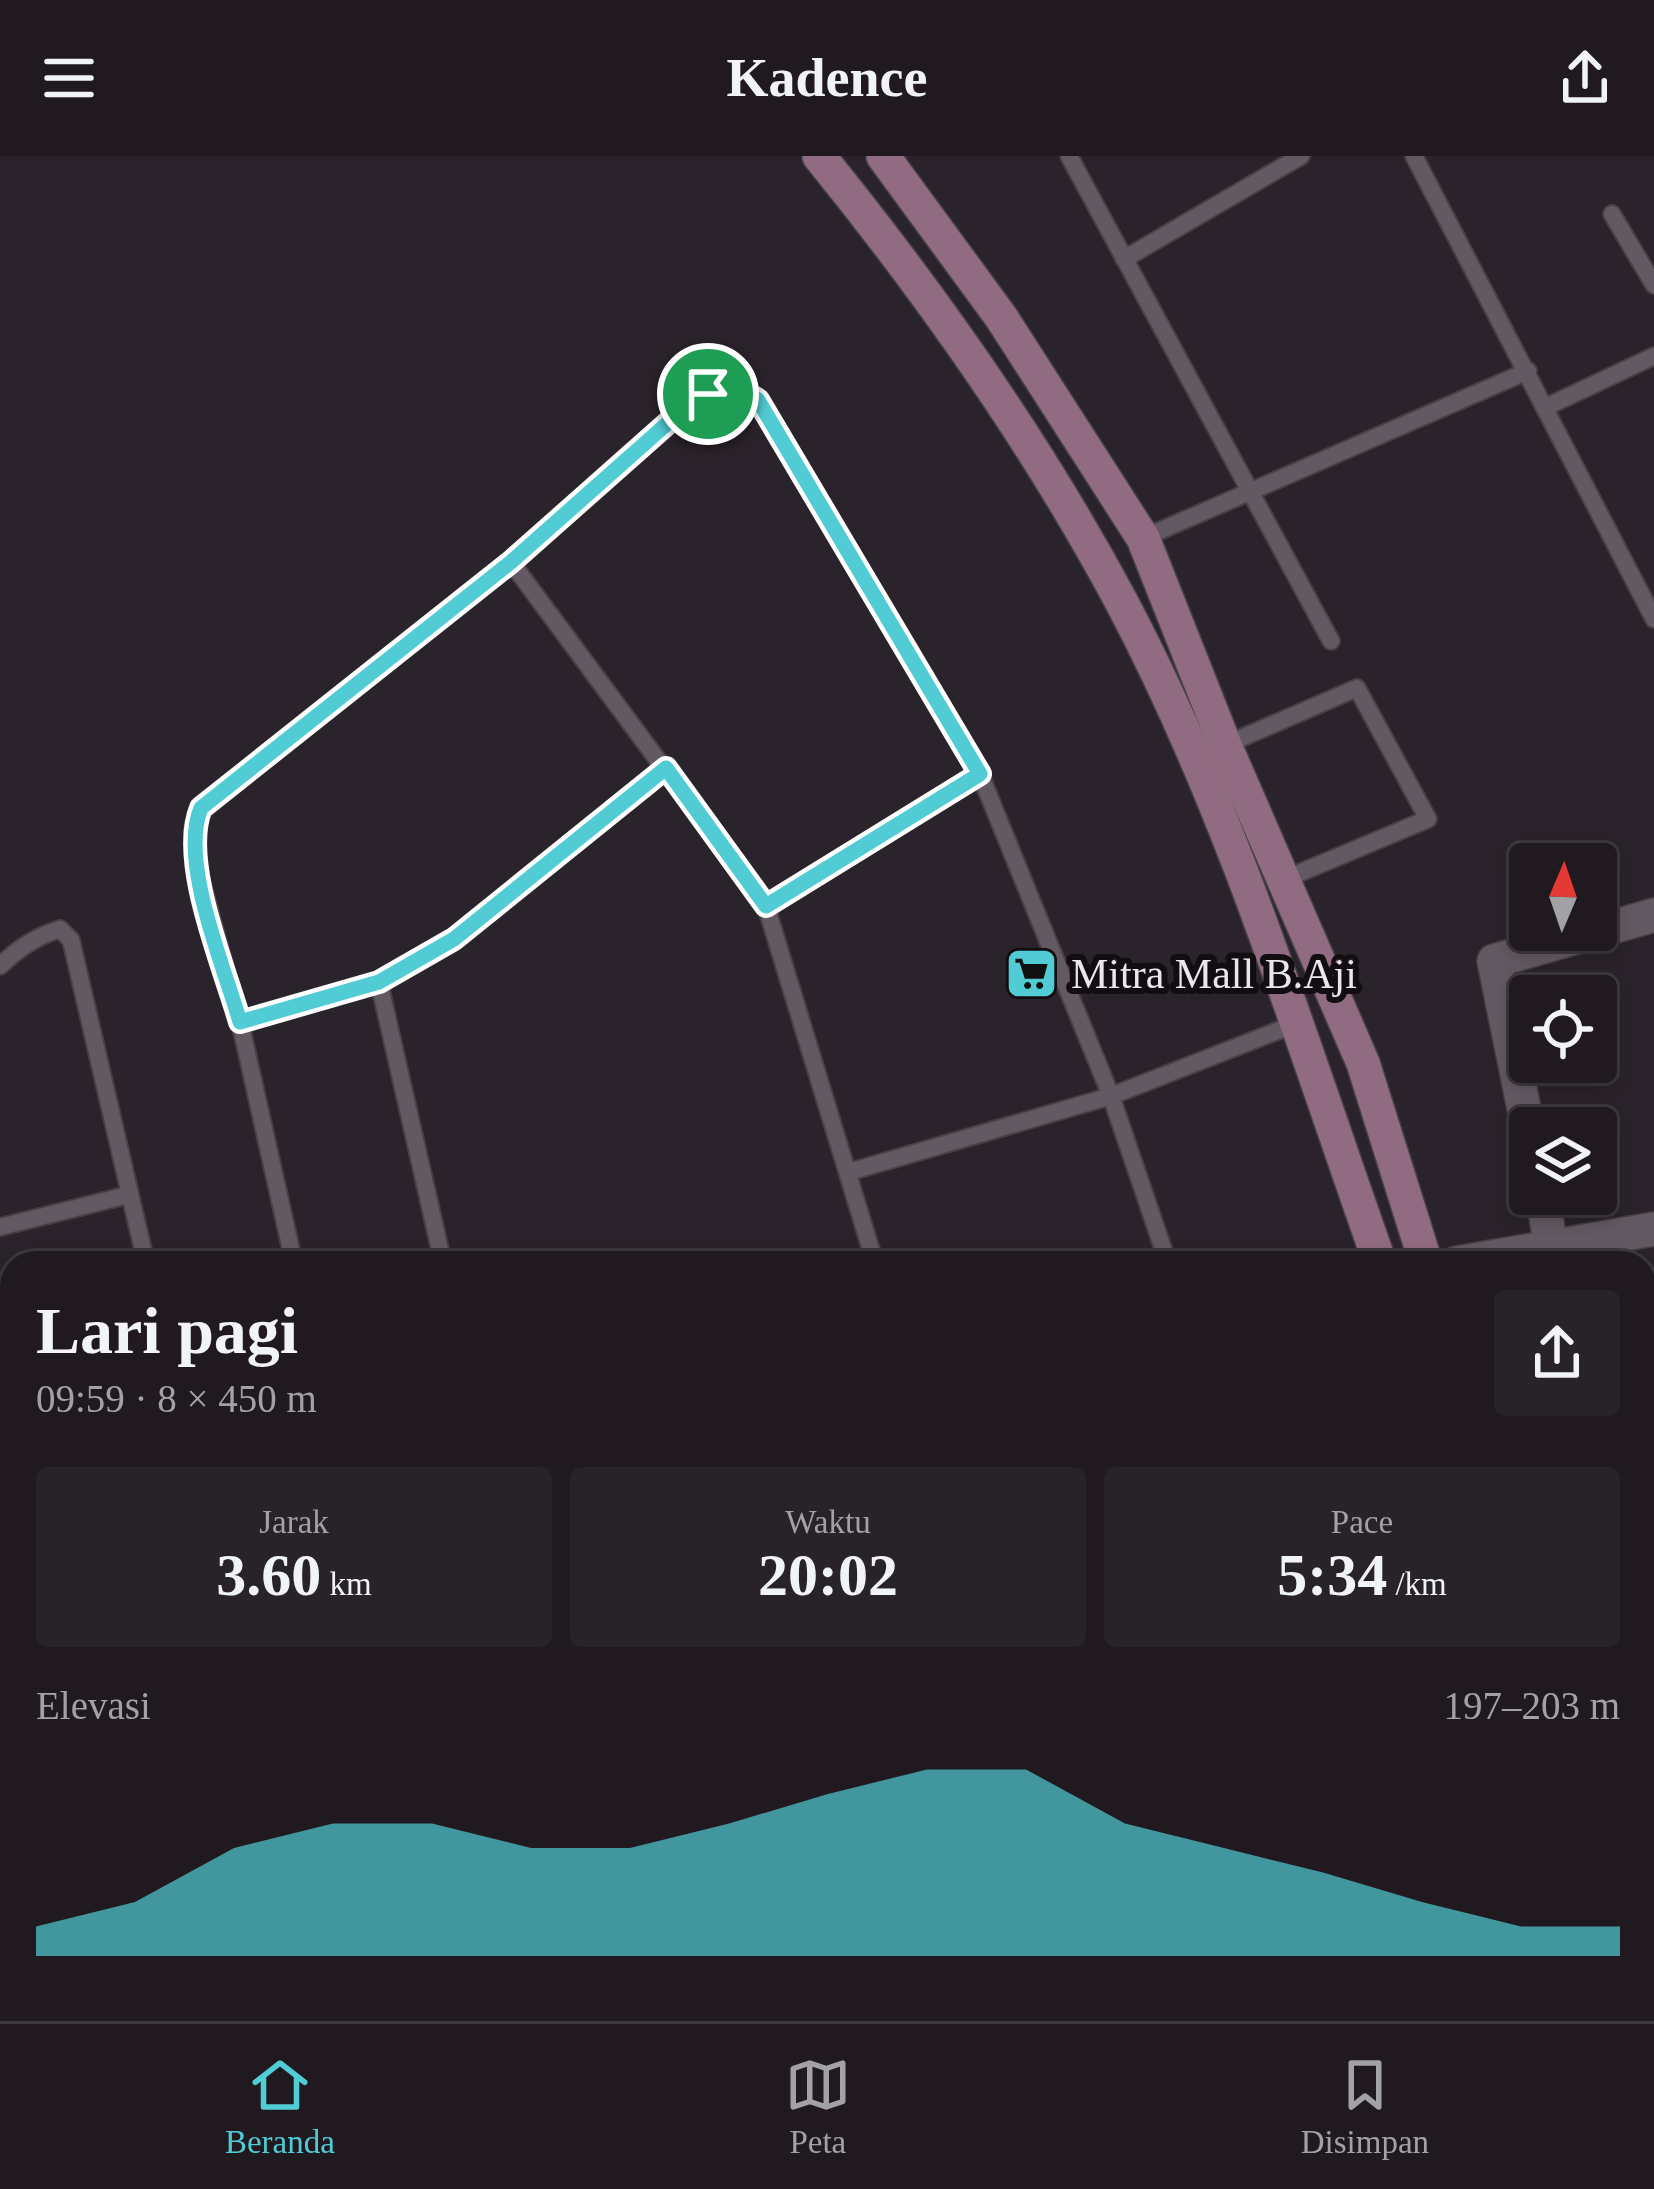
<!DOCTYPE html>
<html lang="id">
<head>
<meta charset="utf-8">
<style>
  body { margin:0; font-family:Georgia,serif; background:#282329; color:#f1f3f6; height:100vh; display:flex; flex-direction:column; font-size:45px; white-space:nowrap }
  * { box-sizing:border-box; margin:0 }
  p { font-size:39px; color:#a2a1a5 }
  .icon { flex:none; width:66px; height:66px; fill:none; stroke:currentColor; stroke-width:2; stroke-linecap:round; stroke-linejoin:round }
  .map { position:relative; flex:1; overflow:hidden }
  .panel { position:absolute; left:0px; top:1095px; width:1656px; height:771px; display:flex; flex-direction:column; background:#201a20; border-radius:36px 36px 0 0; box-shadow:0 6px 18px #0003,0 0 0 3px #3d383e }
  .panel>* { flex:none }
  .needle { width:78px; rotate:2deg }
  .controls { position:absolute; left:1509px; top:687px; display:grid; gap:24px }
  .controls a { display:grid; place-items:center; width:108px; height:108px; border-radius:12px; background:#201a20; box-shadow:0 6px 18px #0003,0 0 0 3px #3d383e; font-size:60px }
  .pin { position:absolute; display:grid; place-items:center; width:102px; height:102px; color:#fff; margin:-51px; border:6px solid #fff; border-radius:50%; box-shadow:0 3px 12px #0007 }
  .round { display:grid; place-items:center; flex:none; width:126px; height:126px; border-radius:12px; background:#282329 }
  .summary { display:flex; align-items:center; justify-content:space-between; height:204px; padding:0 36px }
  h1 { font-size:66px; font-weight:700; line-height:90px }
  .stats { display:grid; grid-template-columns:repeat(3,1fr); gap:18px; height:204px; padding:12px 36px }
  .stats div { display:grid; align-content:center; border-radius:12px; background:#282329; text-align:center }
  .stats b { font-size:60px; font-weight:700 }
  .stats small { font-size:33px; font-weight:400 }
  .stats p { font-size:33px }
  .chart { height:336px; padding:24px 36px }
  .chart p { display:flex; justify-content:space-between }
  .chart svg { width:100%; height:216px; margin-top:12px; fill:#51ccd4; opacity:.7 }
  header { display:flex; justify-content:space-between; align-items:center; height:156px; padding:0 36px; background:#201a20; font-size:54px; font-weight:700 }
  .tabs { display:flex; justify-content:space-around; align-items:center; height:168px; border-top:3px solid #3d383e; background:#201a20; font-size:33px; color:#a2a1a5 }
  .tabs a { display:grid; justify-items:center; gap:6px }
  .tabs .on { color:#51ccd4 }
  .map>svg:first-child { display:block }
  .green { fill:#583235 }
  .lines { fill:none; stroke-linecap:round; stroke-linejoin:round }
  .service-casing { stroke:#474047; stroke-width:20 }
  .minor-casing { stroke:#474047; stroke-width:36 }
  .secondary-casing { stroke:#474047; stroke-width:36 }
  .service { stroke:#635963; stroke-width:16 }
  .minor { stroke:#635963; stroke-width:33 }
  .secondary { stroke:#916b81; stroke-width:33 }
  .route-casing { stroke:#fff; stroke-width:24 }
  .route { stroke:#51ccd4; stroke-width:15 }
  .labels { text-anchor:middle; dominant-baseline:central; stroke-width:12; stroke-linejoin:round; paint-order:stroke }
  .poi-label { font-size:42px; fill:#ebe6eb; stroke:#110d11; text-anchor:start }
</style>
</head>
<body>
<header><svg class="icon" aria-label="menu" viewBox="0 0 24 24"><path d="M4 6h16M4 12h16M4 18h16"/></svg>Kadence<svg class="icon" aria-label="share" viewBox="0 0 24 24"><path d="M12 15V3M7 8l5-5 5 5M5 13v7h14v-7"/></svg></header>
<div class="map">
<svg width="1654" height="1865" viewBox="0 0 1654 1865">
  <rect width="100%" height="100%" fill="#2b232b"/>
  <!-- green -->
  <polygon class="green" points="134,1854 327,1854 325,1865 73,1865"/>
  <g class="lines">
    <defs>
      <g id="service">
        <polyline points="1069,0 1331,485"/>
        <polyline points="1414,0 1654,463"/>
        <polyline points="1612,58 1654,129"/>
        <polyline points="1124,103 1301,0"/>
        <polyline points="1546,251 1654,200"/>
        <polyline points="1143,382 1528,215"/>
        <polyline points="511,406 766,750 875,1107"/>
        <polyline points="1225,589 1357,532 1428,663 1285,723"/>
        <polyline points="766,750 980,618"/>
        <path d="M 0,810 C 19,792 35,781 60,773 L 71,784 L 146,1107"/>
        <polyline points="379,826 443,1107"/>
        <polyline points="240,866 379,826 454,783 666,612"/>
        <polyline points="849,1016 1111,940 1295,868"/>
        <polyline points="0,1071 128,1039"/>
        <polyline points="294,1107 240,866 195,703 193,673 201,652 511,406 687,250 726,234 743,235 758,244 980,618 1111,940 1168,1107"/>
        <polyline points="0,1252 12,1306"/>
        <polyline points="0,1415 12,1413"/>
        <polyline points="0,1578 12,1576"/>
        <polyline points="0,1757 12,1755"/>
        <polyline points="419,1854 419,1865"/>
        <polyline points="373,1865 374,1854"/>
        <polyline points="643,1865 645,1854"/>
        <polyline points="904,1865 905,1854"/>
        <polyline points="1242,1865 1243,1854"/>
        <polyline points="1646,1865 1654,1697"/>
      </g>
      <g id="minor">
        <polyline points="1530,982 1494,805 1654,759"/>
        <polyline points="1542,1038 1554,1107"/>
        <polyline points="1457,1107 1654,1073"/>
        <polyline points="1644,1138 1654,1135"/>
        <polyline points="1644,1439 1654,1438"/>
        <polyline points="1644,1518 1654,1517"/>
        <polyline points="0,1863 50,1854"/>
      </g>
      <g id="secondary">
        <path d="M 819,0 C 931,138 1037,288 1121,445 C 1232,654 1301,885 1380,1107"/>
        <polyline points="883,0 1001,161 1143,382 1225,589 1363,907 1426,1107"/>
        <polyline points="1464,1854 1465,1865"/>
        <polyline points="1502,1865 1502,1854"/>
      </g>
    </defs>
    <!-- service casing -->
    <use href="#service" class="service-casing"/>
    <!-- minor casing -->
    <use href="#minor" class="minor-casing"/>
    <!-- secondary casing -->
    <use href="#secondary" class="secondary-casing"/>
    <!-- service -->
    <use href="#service" class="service"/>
    <!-- minor -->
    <use href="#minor" class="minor"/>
    <!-- secondary -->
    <use href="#secondary" class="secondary"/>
  </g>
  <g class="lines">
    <defs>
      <path id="route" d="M 726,234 L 743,235 L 758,244 L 980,618 L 766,750 L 666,612 L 454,783 L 379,826 L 240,866 C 224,810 179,705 201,652 L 511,406 L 687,250 Z"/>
    </defs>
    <!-- route casing -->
    <use href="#route" class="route-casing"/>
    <!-- route -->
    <use href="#route" class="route"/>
  </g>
  <!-- icons -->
  <defs>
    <symbol id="supermarket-square" viewBox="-11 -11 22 22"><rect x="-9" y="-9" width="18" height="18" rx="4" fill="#51ccd4" stroke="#110d11"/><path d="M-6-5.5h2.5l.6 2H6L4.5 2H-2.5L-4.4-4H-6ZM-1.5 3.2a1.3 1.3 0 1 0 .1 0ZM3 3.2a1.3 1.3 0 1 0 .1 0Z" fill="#111"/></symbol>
  </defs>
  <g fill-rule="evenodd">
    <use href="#supermarket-square" x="1002" y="788" width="59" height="59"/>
  </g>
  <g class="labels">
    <!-- poi labels -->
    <g class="poi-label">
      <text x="1071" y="818">Mitra Mall B.Aji</text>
    </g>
  </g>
</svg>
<div class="controls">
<a><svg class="needle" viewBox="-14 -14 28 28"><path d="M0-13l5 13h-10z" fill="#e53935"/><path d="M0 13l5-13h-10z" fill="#a2a1a5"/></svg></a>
<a><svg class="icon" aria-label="locate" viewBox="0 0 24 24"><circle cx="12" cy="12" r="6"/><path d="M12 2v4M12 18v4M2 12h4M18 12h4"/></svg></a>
<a><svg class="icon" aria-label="layers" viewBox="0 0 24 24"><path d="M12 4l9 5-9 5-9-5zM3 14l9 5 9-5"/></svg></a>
</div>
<div class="pin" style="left:708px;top:238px;background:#1e9e55"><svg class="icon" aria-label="arrive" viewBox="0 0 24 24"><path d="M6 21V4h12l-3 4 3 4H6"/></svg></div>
<section class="panel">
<div class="summary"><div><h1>Lari pagi</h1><p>09:59 · 8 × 450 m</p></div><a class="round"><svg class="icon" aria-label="share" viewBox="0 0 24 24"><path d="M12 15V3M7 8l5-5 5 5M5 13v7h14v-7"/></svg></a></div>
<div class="stats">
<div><p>Jarak</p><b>3.60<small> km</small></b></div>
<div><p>Waktu</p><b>20:02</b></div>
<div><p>Pace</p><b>5:34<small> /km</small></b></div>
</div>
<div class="chart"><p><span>Elevasi</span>197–203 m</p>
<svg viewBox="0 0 160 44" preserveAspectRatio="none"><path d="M0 44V38L10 33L20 22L30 17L40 17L50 22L60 22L70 17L80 11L90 6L100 6L110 17L120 22L130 27L140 33L150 38L160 38V44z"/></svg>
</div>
</section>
</div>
<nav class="tabs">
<a class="on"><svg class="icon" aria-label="home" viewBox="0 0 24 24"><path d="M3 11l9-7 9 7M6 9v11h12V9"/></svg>Beranda</a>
<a><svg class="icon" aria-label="map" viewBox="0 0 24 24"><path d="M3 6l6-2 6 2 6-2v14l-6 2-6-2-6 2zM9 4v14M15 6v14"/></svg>Peta</a>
<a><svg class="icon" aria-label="saved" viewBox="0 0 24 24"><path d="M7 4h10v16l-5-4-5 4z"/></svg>Disimpan</a>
</nav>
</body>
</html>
